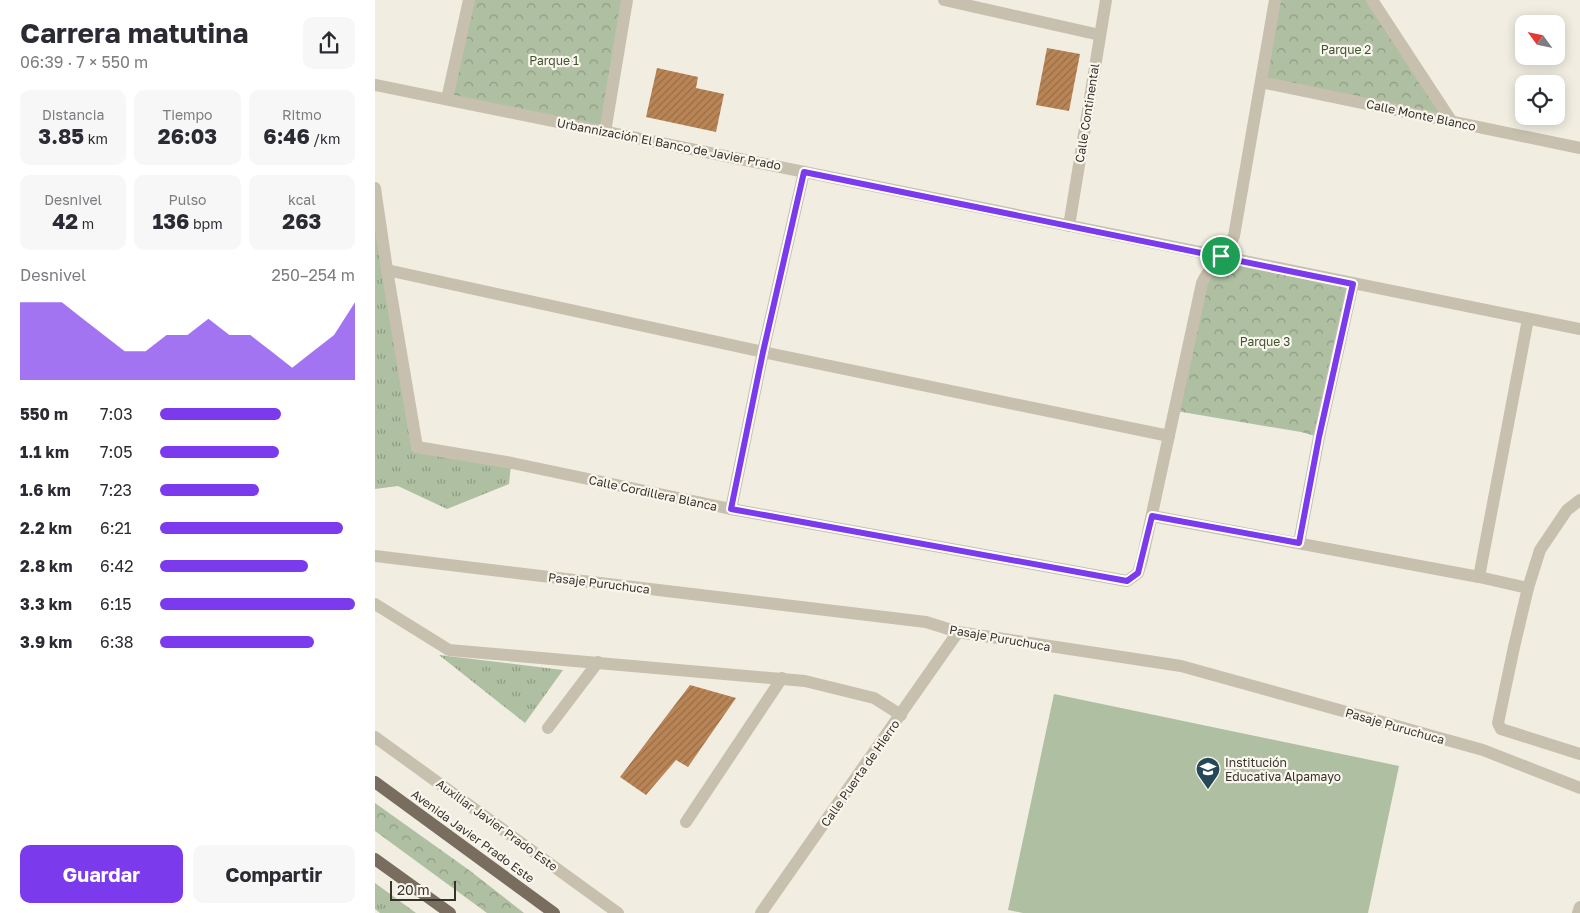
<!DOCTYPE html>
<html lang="es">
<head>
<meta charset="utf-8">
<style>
  body { margin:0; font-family:"Golos Text",sans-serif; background:#f7f7f7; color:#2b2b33; height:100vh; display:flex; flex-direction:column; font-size:19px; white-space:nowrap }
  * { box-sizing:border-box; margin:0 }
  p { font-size:16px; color:#7c7c81 }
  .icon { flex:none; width:28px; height:28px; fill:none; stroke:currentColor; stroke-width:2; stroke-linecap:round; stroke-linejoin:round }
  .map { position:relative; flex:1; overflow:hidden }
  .details { display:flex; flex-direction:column; background:#fff; width:375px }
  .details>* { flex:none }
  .needle { width:32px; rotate:303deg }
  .buttons { position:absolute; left:1140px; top:15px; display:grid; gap:10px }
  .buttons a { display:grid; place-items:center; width:50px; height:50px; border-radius:10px; background:#fff; box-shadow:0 2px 12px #0003; font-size:25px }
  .scale { position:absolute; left:15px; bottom:12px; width:66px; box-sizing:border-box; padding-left:5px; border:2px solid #38322c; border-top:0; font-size:14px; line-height:18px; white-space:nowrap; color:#38322c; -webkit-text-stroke:4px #f9f6ed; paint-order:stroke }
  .pin { position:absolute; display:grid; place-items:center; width:42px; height:42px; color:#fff; margin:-21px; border:2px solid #fff; border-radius:50%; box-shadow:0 1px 5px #0007 }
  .round { display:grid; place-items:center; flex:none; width:52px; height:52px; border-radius:10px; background:#f7f7f7 }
  .head { display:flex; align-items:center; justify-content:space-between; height:85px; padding:0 20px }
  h1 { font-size:28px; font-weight:700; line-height:38px }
  .stats { display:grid; grid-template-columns:repeat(3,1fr); gap:8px; height:85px; padding:5px 20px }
  .stats div { display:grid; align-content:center; border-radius:10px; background:#f7f7f7; text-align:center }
  .stats b { font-size:21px; font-weight:700 }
  .stats small { font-size:14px; font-weight:400 }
  .stats p { font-size:14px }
  .chart { height:140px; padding:10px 20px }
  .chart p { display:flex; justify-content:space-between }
  .chart svg { width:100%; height:90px; margin-top:5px; fill:#7c3aed; opacity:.7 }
  .action { display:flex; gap:10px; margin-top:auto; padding:10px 20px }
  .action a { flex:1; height:58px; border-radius:10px; background:#7c3aed; color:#fff; font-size:20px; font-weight:700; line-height:58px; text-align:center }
  .action a+a { background:#f7f7f7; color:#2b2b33 }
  ul { padding:0 20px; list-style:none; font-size:16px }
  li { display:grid; grid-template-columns:80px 60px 1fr; align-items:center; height:38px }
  li i { height:12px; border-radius:6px; background:#7c3aed }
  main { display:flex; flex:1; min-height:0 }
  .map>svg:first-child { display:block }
  .grass { fill:url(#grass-tufts) }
  .forest { fill:url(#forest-crowns) }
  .pitch { fill:#afbfa2 }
  .building { fill:url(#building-hatch) }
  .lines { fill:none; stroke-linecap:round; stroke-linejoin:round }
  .pedestrian { stroke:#c8c0ae; stroke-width:12 }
  .minor { stroke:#c8c0ae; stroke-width:12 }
  .tertiary { stroke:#c8c0ae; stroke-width:12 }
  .primary { stroke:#786d5e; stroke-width:12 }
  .route-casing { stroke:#fff; stroke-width:10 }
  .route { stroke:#7c3aed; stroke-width:6 }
  .labels { text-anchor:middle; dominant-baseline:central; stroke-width:4.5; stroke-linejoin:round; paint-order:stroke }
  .park-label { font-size:12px; fill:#405432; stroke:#f9f6ed }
  .street-label { font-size:12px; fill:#38322c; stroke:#f9f6ed }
  .poi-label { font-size:12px; fill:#38322c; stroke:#f9f6ed; text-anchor:start }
</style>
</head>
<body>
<main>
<section class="details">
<div class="head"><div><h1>Carrera matutina</h1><p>06:39 · 7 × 550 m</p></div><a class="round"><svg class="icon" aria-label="share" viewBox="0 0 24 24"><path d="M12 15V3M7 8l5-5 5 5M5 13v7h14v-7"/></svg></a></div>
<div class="stats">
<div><p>Distancia</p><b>3.85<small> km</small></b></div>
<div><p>Tiempo</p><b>26:03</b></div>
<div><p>Ritmo</p><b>6:46<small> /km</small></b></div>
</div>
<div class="stats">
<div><p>Desnivel</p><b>42<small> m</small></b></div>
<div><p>Pulso</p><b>136<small> bpm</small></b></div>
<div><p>kcal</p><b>263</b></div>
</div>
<div class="chart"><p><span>Desnivel</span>250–254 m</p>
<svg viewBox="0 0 160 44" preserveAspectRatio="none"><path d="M0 44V6L10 6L20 6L30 14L40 22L50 30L60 30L70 22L80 22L90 14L100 22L110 22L120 30L130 38L140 30L150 22L160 6V44z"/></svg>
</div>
<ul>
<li><b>550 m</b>7:03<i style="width:62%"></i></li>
<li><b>1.1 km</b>7:05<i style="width:61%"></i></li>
<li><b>1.6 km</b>7:23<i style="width:51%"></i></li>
<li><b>2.2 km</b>6:21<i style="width:94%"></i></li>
<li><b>2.8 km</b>6:42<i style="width:76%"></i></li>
<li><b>3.3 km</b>6:15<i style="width:100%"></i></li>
<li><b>3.9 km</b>6:38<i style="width:79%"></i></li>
</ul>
<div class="action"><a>Guardar</a><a>Compartir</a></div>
</section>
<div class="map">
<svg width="1205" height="913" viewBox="0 0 1205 913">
  <defs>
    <pattern id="grass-tufts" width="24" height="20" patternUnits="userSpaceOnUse" patternTransform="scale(1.25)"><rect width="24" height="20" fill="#afbfa2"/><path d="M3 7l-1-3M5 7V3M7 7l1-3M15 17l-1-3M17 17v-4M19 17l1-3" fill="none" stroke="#8f9c84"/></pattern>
    <pattern id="forest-crowns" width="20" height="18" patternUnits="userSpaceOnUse" patternTransform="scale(1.25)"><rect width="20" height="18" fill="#afbfa2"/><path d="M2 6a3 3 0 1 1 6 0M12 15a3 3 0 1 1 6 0" fill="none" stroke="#8f9c84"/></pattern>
    <pattern id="building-hatch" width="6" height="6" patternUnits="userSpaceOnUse" patternTransform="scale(1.25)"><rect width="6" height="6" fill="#ba8556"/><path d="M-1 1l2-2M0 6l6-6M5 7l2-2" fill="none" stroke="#986d47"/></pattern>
  </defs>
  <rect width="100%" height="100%" fill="#f1ede1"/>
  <!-- grass -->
  <g class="grass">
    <polygon points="0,189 44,445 136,464 134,484 72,509 23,486 0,489"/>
    <polygon points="64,655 188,670 150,723"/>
    <polygon points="0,883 41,913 5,913 0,909"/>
  </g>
  <!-- forest -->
  <g class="forest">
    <polygon points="94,0 252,0 230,132 72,99"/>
    <polygon points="900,0 997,0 1077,122 888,81"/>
    <polygon points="846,257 978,283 944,437 926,432 801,411 827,283"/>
    <polygon points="0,803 94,870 149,913 112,913 0,831"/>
  </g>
  <!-- pitch -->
  <polygon class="pitch" points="679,694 1024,766 993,913 648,913 633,910"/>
  <!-- building -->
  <g class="building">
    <polygon points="672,48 705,54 694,111 661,105"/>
    <polygon points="282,68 323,77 321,88 349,94 341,132 271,117"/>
    <polygon points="315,685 361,698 313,767 301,760 271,795 245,777"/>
  </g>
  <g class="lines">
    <!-- pedestrian -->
    <polyline class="pedestrian" points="583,632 806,666 1108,750 1205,788"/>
    <!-- minor -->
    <g class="minor">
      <polyline points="569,0 725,35"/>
      <polyline points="997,0 1077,122"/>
      <polyline points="886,82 1205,148"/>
      <polyline points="0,85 1205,329"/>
      <polyline points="72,99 94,0"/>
      <polyline points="230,132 252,0"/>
      <path d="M 0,188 L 12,270 L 42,447 L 137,463 L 356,509 L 752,581 L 763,573 L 767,560 L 827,283 C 835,265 852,254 859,236 L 900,0"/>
      <polyline points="694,226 731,0"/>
      <polyline points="12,270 388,352 794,436"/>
      <polyline points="1205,500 1192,510 1165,550 1153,588 1139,647 1123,723 1126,729 1205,754"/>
      <polyline points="356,509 388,352 429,172"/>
      <polyline points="777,516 1104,577 1153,588"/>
      <polyline points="924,543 944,437 978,283"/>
      <polyline points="0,556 551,622 583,632 386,913"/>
      <polyline points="1104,577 1153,319"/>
      <polyline points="0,604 74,650 430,681 499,698 526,715"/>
      <polyline points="173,728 223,662"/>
      <polyline points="311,822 407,678"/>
      <polyline points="1203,913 1205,907"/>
    </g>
    <!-- tertiary -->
    <polyline class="tertiary" points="0,737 243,913"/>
    <!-- primary -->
    <g class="primary">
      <polyline points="0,782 179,913"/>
      <polyline points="0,859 75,913"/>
    </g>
  </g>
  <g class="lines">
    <defs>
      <polygon id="route" points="429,172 978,284 944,437 924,543 777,516 763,573 752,581 356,509 388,352"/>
    </defs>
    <!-- route casing -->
    <use href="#route" class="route-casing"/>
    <!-- route -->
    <use href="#route" class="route"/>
  </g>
  <!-- icons -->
  <defs>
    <symbol id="school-pin" viewBox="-11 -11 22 30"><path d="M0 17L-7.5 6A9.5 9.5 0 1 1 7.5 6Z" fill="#254856" stroke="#f9f6ed"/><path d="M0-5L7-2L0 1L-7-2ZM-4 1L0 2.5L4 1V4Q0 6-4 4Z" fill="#fff"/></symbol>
  </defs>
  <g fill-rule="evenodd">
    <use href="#school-pin" x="819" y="755" width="28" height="38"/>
  </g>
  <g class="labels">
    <!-- park labels -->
    <g class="park-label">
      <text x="971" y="49">Parque 2</text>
      <text x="179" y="60">Parque 1</text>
      <text x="890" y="341">Parque 3</text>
    </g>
    <!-- street labels -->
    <g class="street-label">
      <text transform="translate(712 113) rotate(-81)">Calle Continental</text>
      <text transform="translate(1046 115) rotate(12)">Calle Monte Blanco</text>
      <text transform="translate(294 144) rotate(11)">Urbannización El Banco de Javier Prado</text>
      <text transform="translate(278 493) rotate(12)">Calle Cordillera Blanca</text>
      <text transform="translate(224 583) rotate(7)">Pasaje Puruchuca</text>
      <text transform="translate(625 638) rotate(10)">Pasaje Puruchuca</text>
      <text transform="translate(1020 726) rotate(16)">Pasaje Puruchuca</text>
      <text transform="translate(485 773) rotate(-55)">Calle Puerta de Hierro</text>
      <text transform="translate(122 825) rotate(36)">Auxiliar Javier Prado Este</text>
      <text transform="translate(98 836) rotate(36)">Avenida Javier Prado Este</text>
    </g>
    <!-- poi labels -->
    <g class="poi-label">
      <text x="850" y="762">Institución<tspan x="850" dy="14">Educativa Alpamayo</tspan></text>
    </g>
  </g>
</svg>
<div class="buttons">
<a><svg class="needle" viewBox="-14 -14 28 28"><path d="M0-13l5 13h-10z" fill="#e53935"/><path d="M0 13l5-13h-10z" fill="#7c7c81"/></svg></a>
<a><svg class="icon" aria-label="locate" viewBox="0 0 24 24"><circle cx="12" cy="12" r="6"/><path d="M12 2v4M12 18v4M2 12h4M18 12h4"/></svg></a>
</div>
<div class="scale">20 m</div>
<div class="pin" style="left:846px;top:256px;background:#1e9e55"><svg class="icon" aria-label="arrive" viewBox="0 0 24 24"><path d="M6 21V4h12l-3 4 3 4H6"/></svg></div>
</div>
</main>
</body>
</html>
